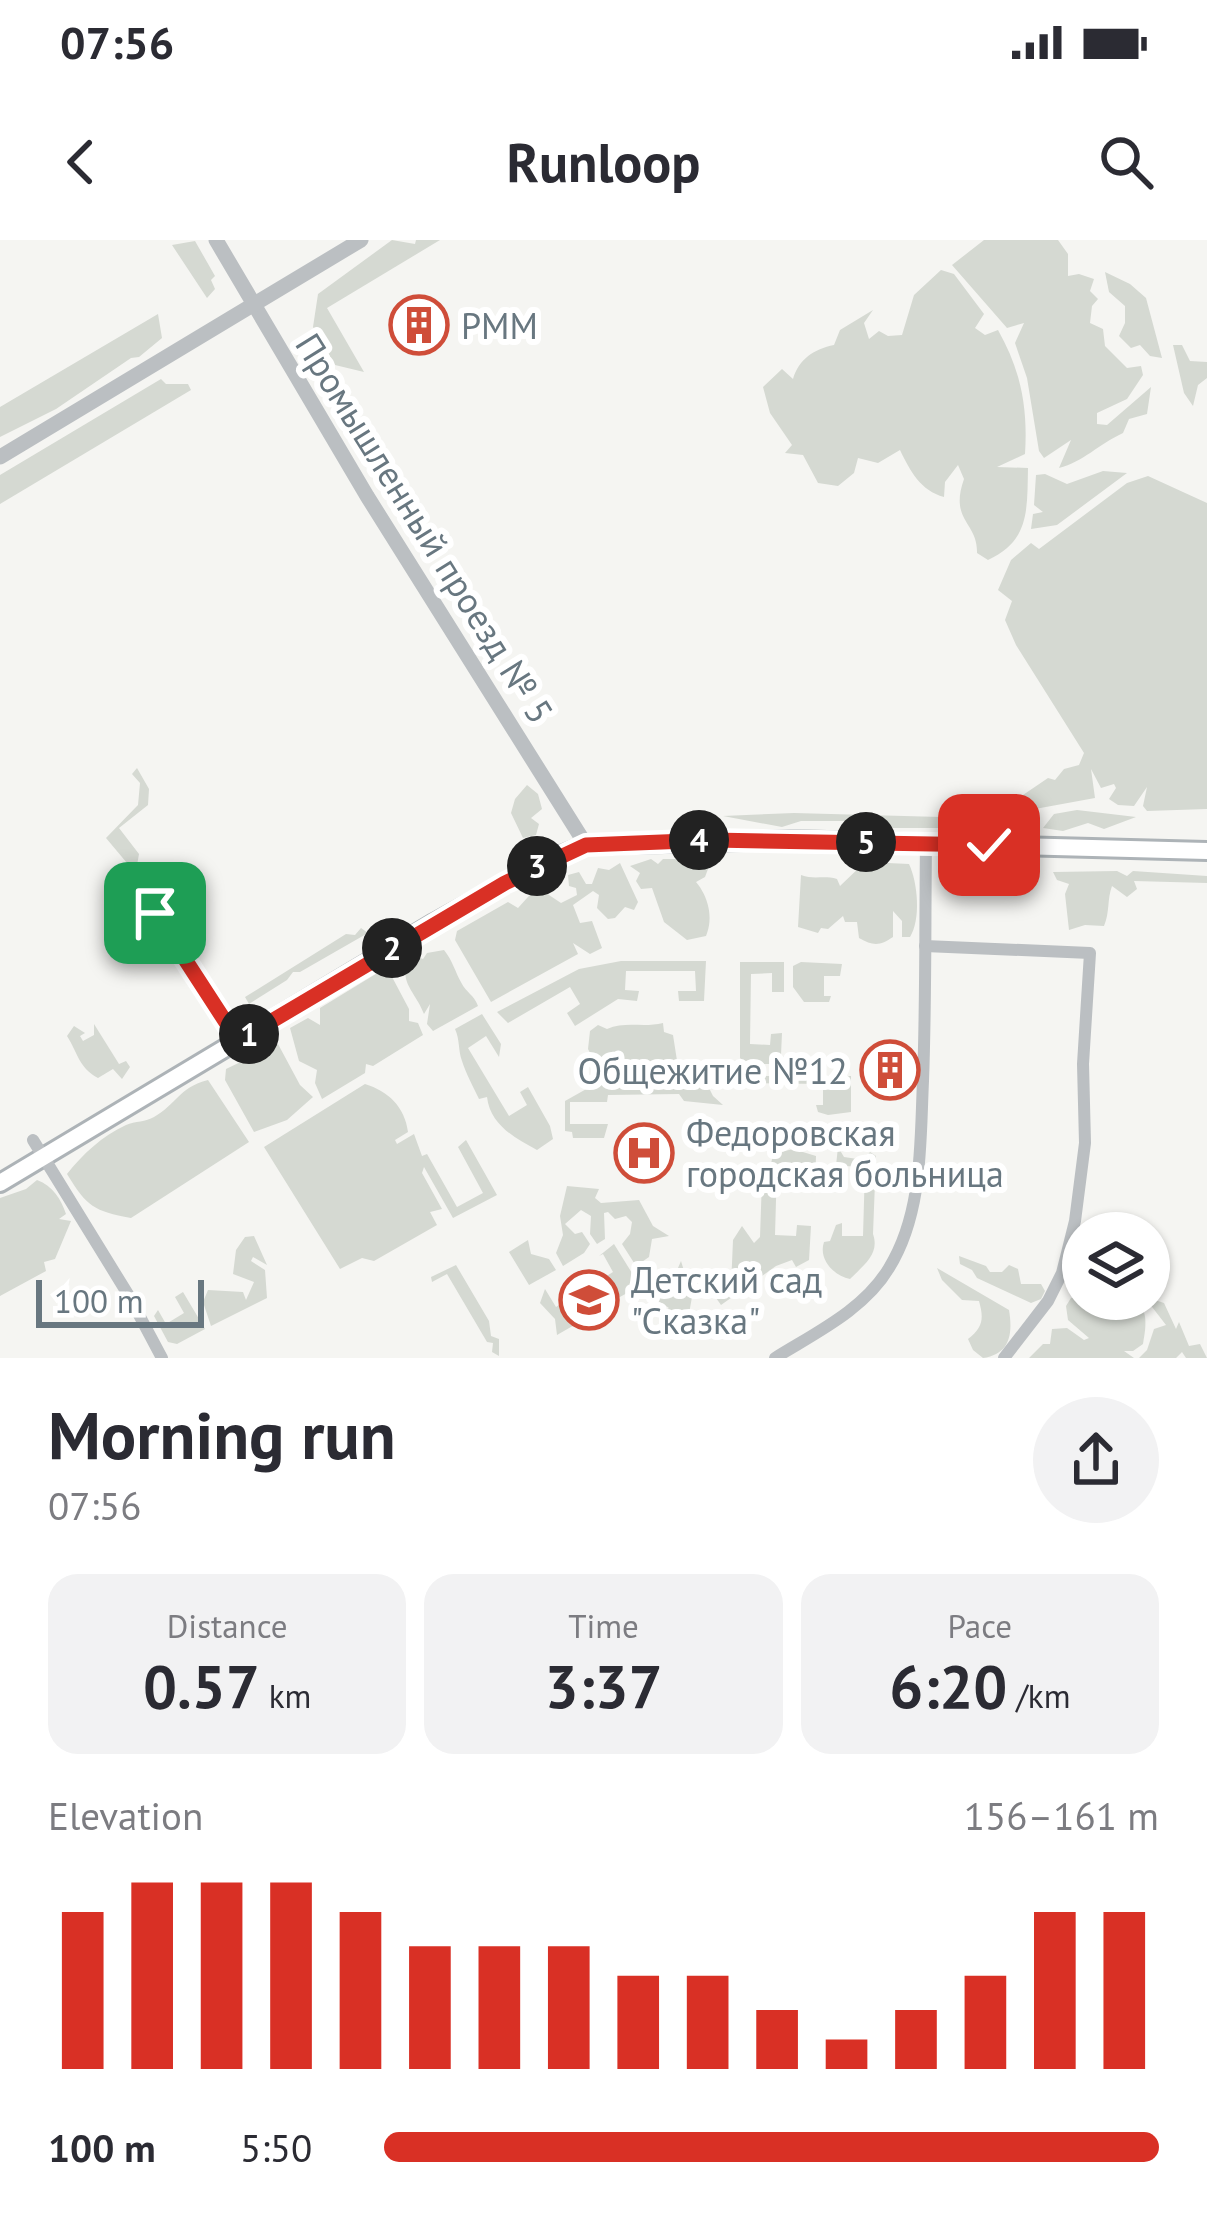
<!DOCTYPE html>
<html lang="en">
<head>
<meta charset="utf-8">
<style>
  body { margin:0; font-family:"PT Sans",sans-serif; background:#f2f2f3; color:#2b2b33; height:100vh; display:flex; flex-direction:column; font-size:45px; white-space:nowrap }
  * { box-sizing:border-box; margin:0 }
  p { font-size:39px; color:#7c7c81 }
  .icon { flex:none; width:66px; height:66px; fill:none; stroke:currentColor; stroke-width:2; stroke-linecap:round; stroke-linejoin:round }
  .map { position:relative; height:1118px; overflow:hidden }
  .side { display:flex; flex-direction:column; background:#fff; flex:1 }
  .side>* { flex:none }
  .fabs { position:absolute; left:1062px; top:972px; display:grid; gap:24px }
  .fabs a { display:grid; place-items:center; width:108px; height:108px; border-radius:50%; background:#fff; box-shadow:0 3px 9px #0004; font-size:60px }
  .scale { position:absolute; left:36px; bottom:30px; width:168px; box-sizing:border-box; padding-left:12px; border:6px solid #687780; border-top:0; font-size:33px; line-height:42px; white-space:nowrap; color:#687780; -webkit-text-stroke:9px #fff; paint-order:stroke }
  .pin { position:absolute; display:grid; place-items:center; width:102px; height:102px; color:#fff; margin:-51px; border-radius:24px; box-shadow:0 6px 18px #0006 }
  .km { position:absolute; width:60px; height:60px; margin:-30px; border-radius:50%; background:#222; color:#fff; font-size:33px; line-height:60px; text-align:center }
  .round { display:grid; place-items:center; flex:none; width:126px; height:126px; border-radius:63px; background:#f2f2f3 }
  .summary { display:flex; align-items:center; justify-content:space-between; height:204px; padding:0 48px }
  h1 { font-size:66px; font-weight:700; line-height:90px }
  .metrics { display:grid; grid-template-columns:repeat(3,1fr); gap:18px; height:204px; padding:12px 48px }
  .metrics div { display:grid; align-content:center; border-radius:30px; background:#f2f2f3; text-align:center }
  .metrics b { font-size:60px; font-weight:700 }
  .metrics small { font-size:33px; font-weight:400 }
  .metrics p { font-size:33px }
  .chart { height:336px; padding:24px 48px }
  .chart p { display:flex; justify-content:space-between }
  .chart svg { width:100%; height:216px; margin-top:12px; stroke:#d93025; stroke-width:6 }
  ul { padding:0 48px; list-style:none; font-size:39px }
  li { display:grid; grid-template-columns:192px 144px 1fr; align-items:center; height:90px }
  li i { height:30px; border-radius:15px; background:#d93025 }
  .status { display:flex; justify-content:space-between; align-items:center; height:84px; padding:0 60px; background:#fff; direction:ltr }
  .status svg { height:33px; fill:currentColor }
  header { display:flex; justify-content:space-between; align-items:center; height:156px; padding:0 48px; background:#fff; font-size:54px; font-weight:700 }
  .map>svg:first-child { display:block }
  .green { fill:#d5d9d2 }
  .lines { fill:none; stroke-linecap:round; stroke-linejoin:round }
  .secondary-casing { stroke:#adb3b7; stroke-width:22 }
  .minor { stroke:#bbbfc2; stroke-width:12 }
  .tertiary { stroke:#bbbfc2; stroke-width:15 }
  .secondary { stroke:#fff; stroke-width:16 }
  .route-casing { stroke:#fff; stroke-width:24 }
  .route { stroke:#d93025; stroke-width:15 }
  .labels { text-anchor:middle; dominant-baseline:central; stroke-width:12; stroke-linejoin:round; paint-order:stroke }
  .poi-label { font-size:36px; fill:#687780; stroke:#fff; text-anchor:start }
  .street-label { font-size:36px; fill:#687780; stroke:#fff }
</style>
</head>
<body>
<div class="status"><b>07:56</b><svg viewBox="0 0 49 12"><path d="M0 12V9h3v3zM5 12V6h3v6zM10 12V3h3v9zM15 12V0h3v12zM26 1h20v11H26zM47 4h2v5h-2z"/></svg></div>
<header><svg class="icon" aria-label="back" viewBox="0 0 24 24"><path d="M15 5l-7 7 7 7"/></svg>Runloop<svg class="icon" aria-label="search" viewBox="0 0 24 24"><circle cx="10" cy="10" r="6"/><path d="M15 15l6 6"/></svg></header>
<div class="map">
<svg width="1207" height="1118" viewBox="0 0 1207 1118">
  <rect width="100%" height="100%" fill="#f5f5f2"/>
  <!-- green -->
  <g class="green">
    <polygon points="392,0 415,4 416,0 440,0 327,68 364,132 335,125 313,87 318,54"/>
    <path d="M 984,0 L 1058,0 L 1068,14 L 1068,36 L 1079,34 L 1094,39 L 1090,51 L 1098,59 L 1092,66 L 1090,83 L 1103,89 L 1105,106 L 1127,128 L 1141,126 L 1143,135 L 1127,159 L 1097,173 L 1097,184 L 1107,185 L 1151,147 L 1147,174 L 1129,179 L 1123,193 C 1099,204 1083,222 1059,228 L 1071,200 L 1044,218 L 1039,211 L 1027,138 L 1015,103 L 1024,83 L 1007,88 L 952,25 Z"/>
    <polygon points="195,1 215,36 211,40 215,49 207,58 172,5"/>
    <path d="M 941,30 L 954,34 L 984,74 L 975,88 L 985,95 L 998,90 C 1021,131 1028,167 1025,214 L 997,227 L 1028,228 C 1027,269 1030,301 988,320 L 977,313 C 978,282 949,281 964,239 L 958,225 L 945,242 L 944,257 C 921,251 910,231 900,210 L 878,223 L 858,218 L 854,233 L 838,246 L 818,243 L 803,215 L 785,213 L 792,205 L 770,173 L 763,147 L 782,129 L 793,139 C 799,119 814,109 834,105 L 840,90 L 873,70 L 864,83 L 869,99 L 879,91 L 888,96 L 902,95 L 914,55 Z"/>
    <polygon points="1105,32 1130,44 1146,58 1162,118 1150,116 1140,105 1131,108 1119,96 1125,83 1125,66 1109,52"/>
    <polygon points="158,74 162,98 139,117 131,118 56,169 0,197 0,167"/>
    <polygon points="1173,105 1182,105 1190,121 1207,122 1207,138 1198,145 1193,166 1184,153"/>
    <polygon points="161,139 166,144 188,144 191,150 0,264 0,235"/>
    <polygon points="1103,231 1127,233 1057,285 1031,289 1033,274 1043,272 1034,265 1036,235 1045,234 1067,244"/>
    <polygon points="1148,236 1207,263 1207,569 1147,571 1143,566 1147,547 1134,566 1118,565 1109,559 1116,548 1114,544 1101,548 1091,529 1095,558 1024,571 1016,582 1005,586 1020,557 1048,538 1055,540 1064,529 1079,525 1084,513 1016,405 1005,380 1012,361 998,350 1011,320 1031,303 1039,309 1127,243"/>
    <polygon points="137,528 149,549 148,565 119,588 139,614 137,625 132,629 106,598 138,565 140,543 132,534"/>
    <polygon points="527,545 538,554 542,569 531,578 539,584 536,595 523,598 511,573 515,559"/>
    <polygon points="1077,570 1136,577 1104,589 1088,583 1063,591 1043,588 1054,574"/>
    <polygon points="794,573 941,577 947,588 885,588 849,581 801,581 782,587 723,576"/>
    <path d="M 651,619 L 658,624 L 663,619 L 703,619 L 708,629 L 705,637 L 696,642 C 708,656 714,678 706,696 L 687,700 L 664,682 L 652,648 L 641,649 L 636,641 L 640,633 L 630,626 Z"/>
    <polygon points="620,623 638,662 634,670 625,667 615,678 608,679 597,668 599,655 593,651 573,665 580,683 592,681 602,708 590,714 573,703 578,714 491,762 455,700 457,691 508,662 518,668 537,647 561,663 577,655 576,648 569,646 568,635 579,632 586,644 592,644 598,628 609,630"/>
    <path d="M 888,623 L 909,624 C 918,643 921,680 910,697 L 902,697 L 902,681 L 893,671 L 893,697 C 880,706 873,706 859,698 L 857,682 L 845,682 L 843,676 L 828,689 L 821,688 L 818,693 L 798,687 L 801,635 C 814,640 824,635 837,639 L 840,646 L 863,624 L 875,628 Z"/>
    <path d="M 1117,631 L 1127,636 L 1133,631 L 1207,636 L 1207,643 L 1134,641 L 1137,649 L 1127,657 L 1112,646 C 1107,659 1110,672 1104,686 L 1085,685 L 1069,690 L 1065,654 L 1069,644 L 1057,640 L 1053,632 Z"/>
    <polygon points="361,688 368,693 300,732 293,732 287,740 249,764 245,757 346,694 355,695"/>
    <path d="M 444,710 C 453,721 455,732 462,744 C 466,752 474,755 478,766 L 433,791 L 427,784 L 430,764 L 424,774 C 415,750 395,740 412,715 L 423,719 L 427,713 Z"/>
    <polygon points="621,721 706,721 704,761 679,761 678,751 696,751 695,731 626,731 625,750 639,751 637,761 618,759 575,786 567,773 580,764 570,747 508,783 497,772 579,729"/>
    <polygon points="740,722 784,722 784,752 772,752 772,733 751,734 750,804 770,805 771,794 782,793 781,815 772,824 746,824 740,818"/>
    <polygon points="801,722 842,724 840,736 824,736 824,756 831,756 829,762 804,762 793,747 793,726"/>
    <polygon points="379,732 391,735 409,769 409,781 418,783 423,795 373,826 366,824 365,833 322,859 315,843 317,830 299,821 290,788 308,778 320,785 320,768"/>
    <path d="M 482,774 L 501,804 L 499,817 L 486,796 L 468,808 L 509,876 L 527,865 L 520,852 L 528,847 L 550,886 L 553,899 L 537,910 C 514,898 490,884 487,857 L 479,859 C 473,846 466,834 462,821 C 458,810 460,800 455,789 Z"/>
    <path d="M 663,783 L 664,792 L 673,795 L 678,827 L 692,833 L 697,824 L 713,856 L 723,865 L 684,861 L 679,854 L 608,855 L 607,862 L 570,862 L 570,884 L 608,884 L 604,898 L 573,898 L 572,892 L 565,891 L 565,861 L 597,843 L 600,833 L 588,809 L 590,791 L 598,785 L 607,789 C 625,781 644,788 663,783 Z"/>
    <path d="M 94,784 L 119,824 L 126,821 L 130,827 L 122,839 L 113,829 L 98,838 C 78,827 78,813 67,796 L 74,786 L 85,793 L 80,796 L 83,801 L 94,795 Z"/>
    <polygon points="278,804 300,845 313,857 287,880 254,892 225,840 226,829"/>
    <polygon points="757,836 851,836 851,872 828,875 818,872 816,865 823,865 823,844 753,843"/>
    <path d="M 208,840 L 249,902 L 131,978 C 94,971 87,967 67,934 C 83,914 102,896 126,885 C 135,881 146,882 154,877 C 177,864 178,848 208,840 Z"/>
    <path d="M 365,844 C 388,851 405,867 408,892 L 395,900 L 397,904 L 414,894 L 422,916 L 427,914 L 457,967 L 483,953 L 458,907 L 466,900 L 497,955 L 453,978 L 424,927 L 422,933 L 442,969 L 430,972 L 437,985 L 374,1021 L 362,1018 L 340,1029 L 264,907 Z"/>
    <path d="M 838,907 L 844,917 L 864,920 L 870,912 L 876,916 L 873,994 C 880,1014 864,1025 850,1039 C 834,1036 818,1019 824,1002 L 830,1001 L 836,985 L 842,983 L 842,996 L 863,996 L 865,927 L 844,926 L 843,937 L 835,935 Z"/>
    <polygon points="793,909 816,916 815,944 798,942 798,926 777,926 775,995 796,996 797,985 811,986 809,1020 796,1027 792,1020 776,1026 721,1065 714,1055 731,1047 733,1000 742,986 754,1003 760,997 762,939 769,934 773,914"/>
    <path d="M 37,940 C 53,946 61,959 66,974 L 59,979 L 71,981 L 55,1019 L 44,1022 L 46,1031 L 0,1056 L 0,958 L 26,949 Z"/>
    <polygon points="567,946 599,949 595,958 601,963 639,960 653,986 669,996 652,999 649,1017 636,1026 622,1004 630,994 632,982 626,976 615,979 608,972 604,973 605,999 597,1004 590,994 591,976 581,970 565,984 575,994 582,992 590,1004 584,1013 563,1026 556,1013 563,995 560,976"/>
    <polygon points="254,996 267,1025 253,1017 251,1021 265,1030 267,1058 211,1086 203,1062 208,1050 243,1052 246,1060 254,1042 233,1034 236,1010 245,997"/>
    <polygon points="528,1000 531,1014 549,1019 556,1030 529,1045 509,1012"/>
    <polygon points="614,1004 640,1046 607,1064 594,1044 613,1032 603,1014 599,1016"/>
    <polygon points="959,1016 986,1026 990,1032 1002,1032 1009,1025 1018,1029 1021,1044 1041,1044 1045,1051 1041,1059 1031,1063 977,1038 972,1030 960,1024"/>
    <polygon points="681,1021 692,1057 687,1085 677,1092 674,1083 660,1074 669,1068 658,1061 639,1031 653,1023 662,1043 665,1036 675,1035"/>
    <polygon points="456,1025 489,1081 491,1096 499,1099 499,1116 492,1112 493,1103 487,1102 447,1034 432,1042 431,1037"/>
    <path d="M 937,1028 L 1009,1070 C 1013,1094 1010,1114 983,1118 L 973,1110 L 968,1099 C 983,1087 984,1079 979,1061 L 962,1060 L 942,1040 Z"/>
    <polygon points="545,1049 556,1067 576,1054 590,1076 557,1095 555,1079 540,1063"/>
    <polygon points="183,1052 205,1089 177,1104 168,1102 154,1076 158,1070 166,1084 184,1073 175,1057"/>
    <path d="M 1083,1057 C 1117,1067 1156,1042 1143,1104 L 1133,1111 L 1124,1111 L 1134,1118 L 1029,1118 L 1043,1104 L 1050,1104 L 1052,1089 L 1067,1088 L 1084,1100 L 1089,1098 L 1068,1080 L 1066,1066 L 1071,1058 Z"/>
    <polygon points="1152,1059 1164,1063 1176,1089 1179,1082 1189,1106 1200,1104 1207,1118 1186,1118 1182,1112 1176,1118 1139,1118 1147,1110 1154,1089 1166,1085 1149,1063"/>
  </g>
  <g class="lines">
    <defs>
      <polyline id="secondary" points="0,943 434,683 542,623 586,605 789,600 1207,611"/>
    </defs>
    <!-- secondary casing -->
    <use href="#secondary" class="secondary-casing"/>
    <!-- minor -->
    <g class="minor">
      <polyline points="134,638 238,801"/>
      <polyline points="925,706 1090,713 1083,824 1085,903 1075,981 1062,1033 1048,1061 1004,1118"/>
      <polyline points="33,900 129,1056 162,1118"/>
      <path d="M 775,1118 C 815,1093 864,1070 889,1028 C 923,973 920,904 923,841 C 926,762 925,683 926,603"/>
    </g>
    <!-- tertiary -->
    <g class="tertiary">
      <polyline points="216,0 367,256 586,605"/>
      <polyline points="0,217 361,0"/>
    </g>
    <!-- secondary -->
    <use href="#secondary" class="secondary"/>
  </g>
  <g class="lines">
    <defs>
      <polyline id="route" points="155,673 238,801 505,643 586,605 712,600 989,605"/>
    </defs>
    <!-- route casing -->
    <use href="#route" class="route-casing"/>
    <!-- route -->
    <use href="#route" class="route"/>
  </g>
  <!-- icons -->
  <defs>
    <symbol id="building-ring" viewBox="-11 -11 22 22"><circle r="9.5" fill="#fff" stroke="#cf4d39" stroke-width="1.5"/><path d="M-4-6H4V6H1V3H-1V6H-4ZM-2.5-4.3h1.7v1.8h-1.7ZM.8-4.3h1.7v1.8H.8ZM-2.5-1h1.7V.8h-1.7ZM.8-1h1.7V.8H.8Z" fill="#cf4d39"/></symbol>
    <symbol id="hospital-ring" viewBox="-11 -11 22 22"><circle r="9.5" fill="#fff" stroke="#cf4d39" stroke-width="1.5"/><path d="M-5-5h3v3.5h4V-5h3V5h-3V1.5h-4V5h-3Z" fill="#cf4d39"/></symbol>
    <symbol id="school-ring" viewBox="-11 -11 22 22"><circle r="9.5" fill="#fff" stroke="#cf4d39" stroke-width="1.5"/><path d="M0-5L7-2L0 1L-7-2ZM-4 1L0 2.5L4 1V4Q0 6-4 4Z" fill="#cf4d39"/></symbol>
  </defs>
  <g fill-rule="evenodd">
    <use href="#building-ring" x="386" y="52" width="66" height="66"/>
    <use href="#building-ring" x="857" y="797" width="66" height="66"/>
    <use href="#hospital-ring" x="611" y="880" width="66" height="66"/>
    <use href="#school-ring" x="556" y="1027" width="66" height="66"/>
  </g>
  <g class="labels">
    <!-- poi labels -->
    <g class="poi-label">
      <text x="461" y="85">РММ</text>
      <text x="848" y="830" text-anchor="end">Общежитие №12</text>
      <text x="686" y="892">Федоровская<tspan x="686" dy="41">городская больница</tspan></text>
      <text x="631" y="1039">Детский сад<tspan x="631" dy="41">"Сказка"</tspan></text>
    </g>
    <!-- street labels -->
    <g class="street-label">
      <text transform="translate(425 288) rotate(58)">Промышленный проезд № 5</text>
    </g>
  </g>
</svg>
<div class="fabs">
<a><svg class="icon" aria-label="layers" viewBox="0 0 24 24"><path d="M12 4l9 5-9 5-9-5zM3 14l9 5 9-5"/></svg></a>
</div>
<div class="scale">100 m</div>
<div class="pin" style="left:155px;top:673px;background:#1e9e55"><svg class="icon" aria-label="arrive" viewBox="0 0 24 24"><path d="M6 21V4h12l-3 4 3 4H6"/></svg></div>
<div class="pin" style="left:989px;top:605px;background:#d93025"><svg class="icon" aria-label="check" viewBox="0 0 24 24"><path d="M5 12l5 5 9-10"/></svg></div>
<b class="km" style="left:249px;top:794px">1</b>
<b class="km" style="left:392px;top:708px">2</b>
<b class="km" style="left:537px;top:626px">3</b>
<b class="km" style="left:699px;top:600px">4</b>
<b class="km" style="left:866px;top:602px">5</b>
</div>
<section class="side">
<div class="summary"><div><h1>Morning run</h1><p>07:56</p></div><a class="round"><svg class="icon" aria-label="share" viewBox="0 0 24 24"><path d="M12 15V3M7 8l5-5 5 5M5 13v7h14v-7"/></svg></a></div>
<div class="metrics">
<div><p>Distance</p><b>0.57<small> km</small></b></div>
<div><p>Time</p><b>3:37</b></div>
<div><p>Pace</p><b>6:20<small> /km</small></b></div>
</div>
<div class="chart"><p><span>Elevation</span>156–161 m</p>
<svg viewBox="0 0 160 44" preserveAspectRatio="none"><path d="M5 44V12M15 44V6M25 44V6M35 44V6M45 44V12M55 44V19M65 44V19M75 44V19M85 44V25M95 44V25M105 44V32M115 44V38M125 44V32M135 44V25M145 44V12M155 44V12"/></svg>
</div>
<ul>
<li><b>100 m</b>5:50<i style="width:100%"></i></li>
</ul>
</section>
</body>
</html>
